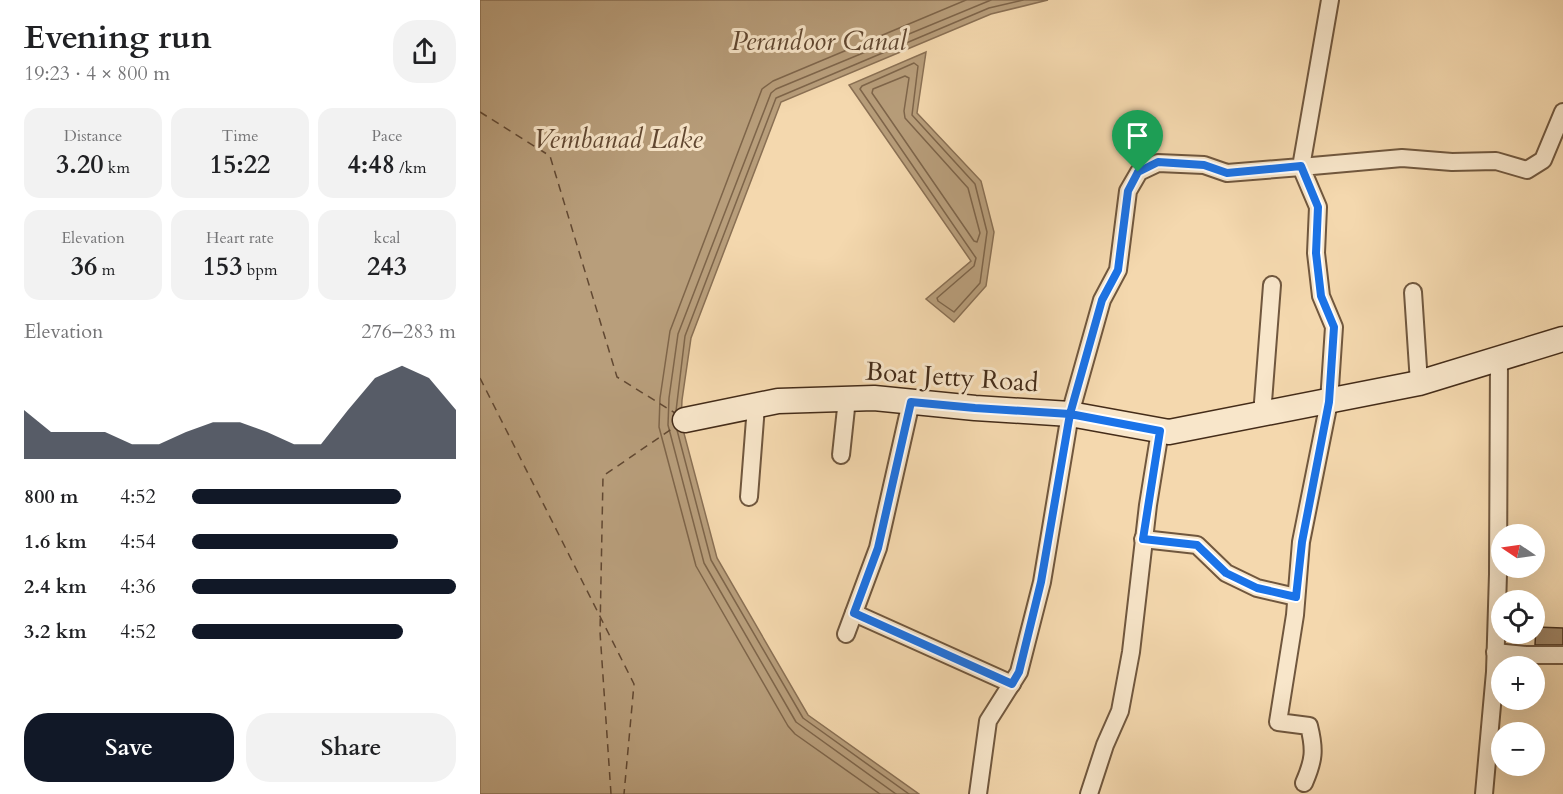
<!DOCTYPE html>
<html lang="en">
<head>
<meta charset="utf-8">
<style>
  body { margin:0; font-family:Cardo,serif; background:#f2f2f2; color:#202124; height:100vh; display:flex; flex-direction:column; font-size:22px; white-space:nowrap }
  * { box-sizing:border-box; margin:0 }
  p { font-size:20px; color:#757577 }
  .icon { flex:none; width:33px; height:33px; fill:none; stroke:currentColor; stroke-width:2; stroke-linecap:round; stroke-linejoin:round }
  .map { position:relative; flex:1; overflow:hidden }
  .side { display:flex; flex-direction:column; background:#fff; width:480px }
  .side>* { flex:none }
  .needle { width:39px; rotate:283deg }
  .fabs { position:absolute; left:1011px; top:524px; display:grid; gap:12px }
  .fabs a { display:grid; place-items:center; width:54px; height:54px; border-radius:50%; background:#fff; box-shadow:0 6px 24px #0002; font-size:30px }
  .pin { position:absolute; display:grid; place-items:center; width:51px; height:51px; color:#fff; margin:-62px -26px; border-radius:50% 50% 50% 0; rotate:-45deg; box-shadow:0 0 6px #0007 }
  .pin .icon { rotate:45deg }
  .round { display:grid; place-items:center; flex:none; width:63px; height:63px; border-radius:24px; background:#f2f2f2 }
  .headline { display:flex; align-items:center; justify-content:space-between; height:102px; padding:0 24px }
  h1 { font-size:33px; font-weight:700; line-height:45px }
  .figures { display:grid; grid-template-columns:repeat(3,1fr); gap:9px; height:102px; padding:6px 24px }
  .figures div { display:grid; align-content:center; border-radius:15px; background:#f2f2f2; text-align:center }
  .figures b { font-size:26px; font-weight:700 }
  .figures small { font-size:16px; font-weight:400 }
  .figures p { font-size:16px }
  .chart { height:168px; padding:12px 24px }
  .chart p { display:flex; justify-content:space-between }
  .chart svg { width:100%; height:108px; margin-top:6px; fill:#111827; opacity:.7 }
  .action { display:flex; gap:12px; margin-top:auto; padding:12px 24px }
  .action a { flex:1; height:69px; border-radius:24px; background:#111827; color:#fff; font-size:24px; font-weight:700; line-height:69px; text-align:center }
  .action a+a { background:#f2f2f2; color:#202124 }
  ul { padding:0 24px; list-style:none; font-size:20px }
  li { display:grid; grid-template-columns:96px 72px 1fr; align-items:center; height:45px }
  li i { height:15px; border-radius:8px; background:#111827 }
  main { display:flex; flex:1; min-height:0 }
  .map>svg:first-child { display:block }
  .water { fill:#b89e7b; stroke:#8a7054; stroke-width:1.5 }
  .lines { fill:none; stroke-linecap:round; stroke-linejoin:round }
  .shore { stroke:#7e654a; stroke-width:1.5 }
  .ferry { stroke:#614832; stroke-width:1.5; stroke-dasharray:8 6; stroke-linecap:butt }
  .building { fill:#a08566; stroke:#442c19; stroke-width:1.5 }
  .street-casing { stroke:#70573e; stroke-width:20 }
  .secondary-casing { stroke:#442c19; stroke-width:27 }
  .street { stroke:#f8e6ca; stroke-width:16 }
  .secondary { stroke:#f8e6ca; stroke-width:24 }
  .route-casing { stroke:#fff; stroke-width:12 }
  .route { stroke:#1a73e8; stroke-width:8 }
  .labels { text-anchor:middle; dominant-baseline:central; stroke-width:6; stroke-linejoin:round; paint-order:stroke }
  .street-label { font-size:26px; fill:#442c19; stroke:#f8e6ca }
  .water-label { font-size:27px; font-style:italic; fill:#614832; stroke:#f8e6ca }
</style>
</head>
<body>
<main>
<section class="side">
<div class="headline"><div><h1>Evening run</h1><p>19:23 · 4 × 800 m</p></div><a class="round"><svg class="icon" aria-label="share" viewBox="0 0 24 24"><path d="M12 15V3M7 8l5-5 5 5M5 13v7h14v-7"/></svg></a></div>
<div class="figures">
<div><p>Distance</p><b>3.20<small> km</small></b></div>
<div><p>Time</p><b>15:22</b></div>
<div><p>Pace</p><b>4:48<small> /km</small></b></div>
</div>
<div class="figures">
<div><p>Elevation</p><b>36<small> m</small></b></div>
<div><p>Heart rate</p><b>153<small> bpm</small></b></div>
<div><p>kcal</p><b>243</b></div>
</div>
<div class="chart"><p><span>Elevation</span>276–283 m</p>
<svg viewBox="0 0 160 44" preserveAspectRatio="none"><path d="M0 44V24L10 33L20 33L30 33L40 38L50 38L60 33L70 29L80 29L90 33L100 38L110 38L120 24L130 11L140 6L150 11L160 24V44z"/></svg>
</div>
<ul>
<li><b>800 m</b>4:52<i style="width:79%"></i></li>
<li><b>1.6 km</b>4:54<i style="width:78%"></i></li>
<li><b>2.4 km</b>4:36<i style="width:100%"></i></li>
<li><b>3.2 km</b>4:52<i style="width:80%"></i></li>
</ul>
<div class="action"><a>Save</a><a>Share</a></div>
</section>
<div class="map">
<svg width="1083" height="794" viewBox="0 0 1083 794">
  <rect width="100%" height="100%" fill="#f4d8ae"/>
  <filter id="stains"><feTurbulence type="fractalNoise" baseFrequency=".00333" numOctaves="4"/><feColorMatrix values="0 0 0 0 .2 0 0 0 0 .09 0 0 0 0 .02 0 0 0 .5 -.17"/></filter>
  <radialGradient id="worn" r=".72"><stop offset=".6" stop-color="#630" stop-opacity="0"/><stop offset="1" stop-color="#630" stop-opacity=".3"/></radialGradient>
  <!-- water -->
  <g class="water">
    <polygon points="0,0 568,0 511,14 301,102 211,338 202,400 201,422 237,558 328,715 439,794 0,794"/>
    <polygon points="446,52 437,113 501,181 514,232 506,286 474,322 446,299 491,261 369,85"/>
  </g>
  <g class="lines">
    <!-- shore -->
    <g class="shore">
      <polygon points="434,63 438,66 432,115 495,184 507,232 500,283 474,312 458,301 457,298 494,266 496,258 380,89 382,86"/>
      <polygon points="425,76 429,78 424,111 425,118 488,188 500,233 497,242 494,241 392,93 393,89"/>
      <polyline points="196,411 205,336 296,98 509,8 543,0"/>
      <polyline points="197,430 231,560 323,718 429,794"/>
      <polyline points="400,794 315,734 308,726 216,566 179,427 180,398 190,331 282,89 293,81 486,0"/>
      <polyline points="416,794 316,722 224,563 188,425 189,398 198,334 291,93 296,89 511,0"/>
    </g>
    <!-- ferry -->
    <g class="ferry">
      <polyline points="0,112 70,156 137,377 195,413"/>
      <polyline points="0,378 154,684 144,794"/>
      <polyline points="131,794 120,632 123,476 196,426"/>
    </g>
  </g>
  <!-- building -->
  <polygon class="building" points="1056,627 1083,628 1083,645 1055,645"/>
  <g class="lines">
    <defs>
      <g id="street">
        <polyline points="933,292 939,383"/>
        <polyline points="782,415 792,285"/>
        <polyline points="361,455 367,399"/>
        <polyline points="269,497 276,406"/>
        <polyline points="663,539 717,545 746,573 777,588 816,597"/>
        <polyline points="374,613 532,684"/>
        <polyline points="366,634 398,548 431,402"/>
        <polyline points="1015,652 1046,655 1083,655"/>
        <path d="M 824,783 C 834,760 835,750 829,726 L 798,722 L 815,615 L 821,542 L 849,402 L 854,327 L 841,296 L 836,253 L 838,207 L 821,167 L 922,158 L 972,162 L 1016,161 L 1047,170 L 1063,160 L 1083,112"/>
        <polyline points="498,794 508,721 539,672 562,582 590,414 622,300 638,270 648,191 659,172 678,163 724,165 747,173 821,167 850,0"/>
        <polyline points="609,794 625,745 640,711 651,652 668,505 680,431"/>
        <polyline points="1004,794 1015,672 1018,574 1019,359"/>
      </g>
      <polyline id="secondary" points="205,420 298,401 394,398 495,408 590,414 689,432 939,383 1083,339"/>
    </defs>
    <!-- street casing -->
    <use href="#street" class="street-casing"/>
    <!-- secondary casing -->
    <use href="#secondary" class="secondary-casing"/>
    <!-- street -->
    <use href="#street" class="street"/>
    <!-- secondary -->
    <use href="#secondary" class="secondary"/>
  </g>
  <g class="lines">
    <defs>
      <polyline id="route" points="658,172 648,191 638,270 622,300 590,414 561,582 539,672 532,684 374,613 398,548 431,402 495,408 590,414 680,431 663,539 717,545 746,573 777,588 816,597 822,542 849,402 854,327 841,296 836,253 838,207 821,166 747,173 724,165 678,162 658,172"/>
    </defs>
    <!-- route casing -->
    <use href="#route" class="route-casing"/>
    <!-- route -->
    <use href="#route" class="route"/>
  </g>
  <g class="labels">
    <!-- street labels -->
    <g class="street-label">
      <text transform="translate(472 377) rotate(4)">Boat Jetty Road</text>
    </g>
    <!-- water labels -->
    <g class="water-label">
      <text x="339" y="41">Perandoor Canal</text>
      <text x="138" y="139">Vembanad Lake</text>
    </g>
  </g>
  <rect width="100%" height="100%" filter="url(#stains)"/>
  <rect width="100%" height="100%" fill="url(#worn)"/>
</svg>
<div class="fabs">
<a><svg class="needle" viewBox="-14 -14 28 28"><path d="M0-13l5 13h-10z" fill="#e53935"/><path d="M0 13l5-13h-10z" fill="#757577"/></svg></a>
<a><svg class="icon" aria-label="locate" viewBox="0 0 24 24"><circle cx="12" cy="12" r="6"/><path d="M12 2v4M12 18v4M2 12h4M18 12h4"/></svg></a>
<a>+</a>
<a>−</a>
</div>
<div class="pin" style="left:658px;top:172px;background:#1e9e55"><svg class="icon" aria-label="arrive" viewBox="0 0 24 24"><path d="M6 21V4h12l-3 4 3 4H6"/></svg></div>
</div>
</main>
</body>
</html>
